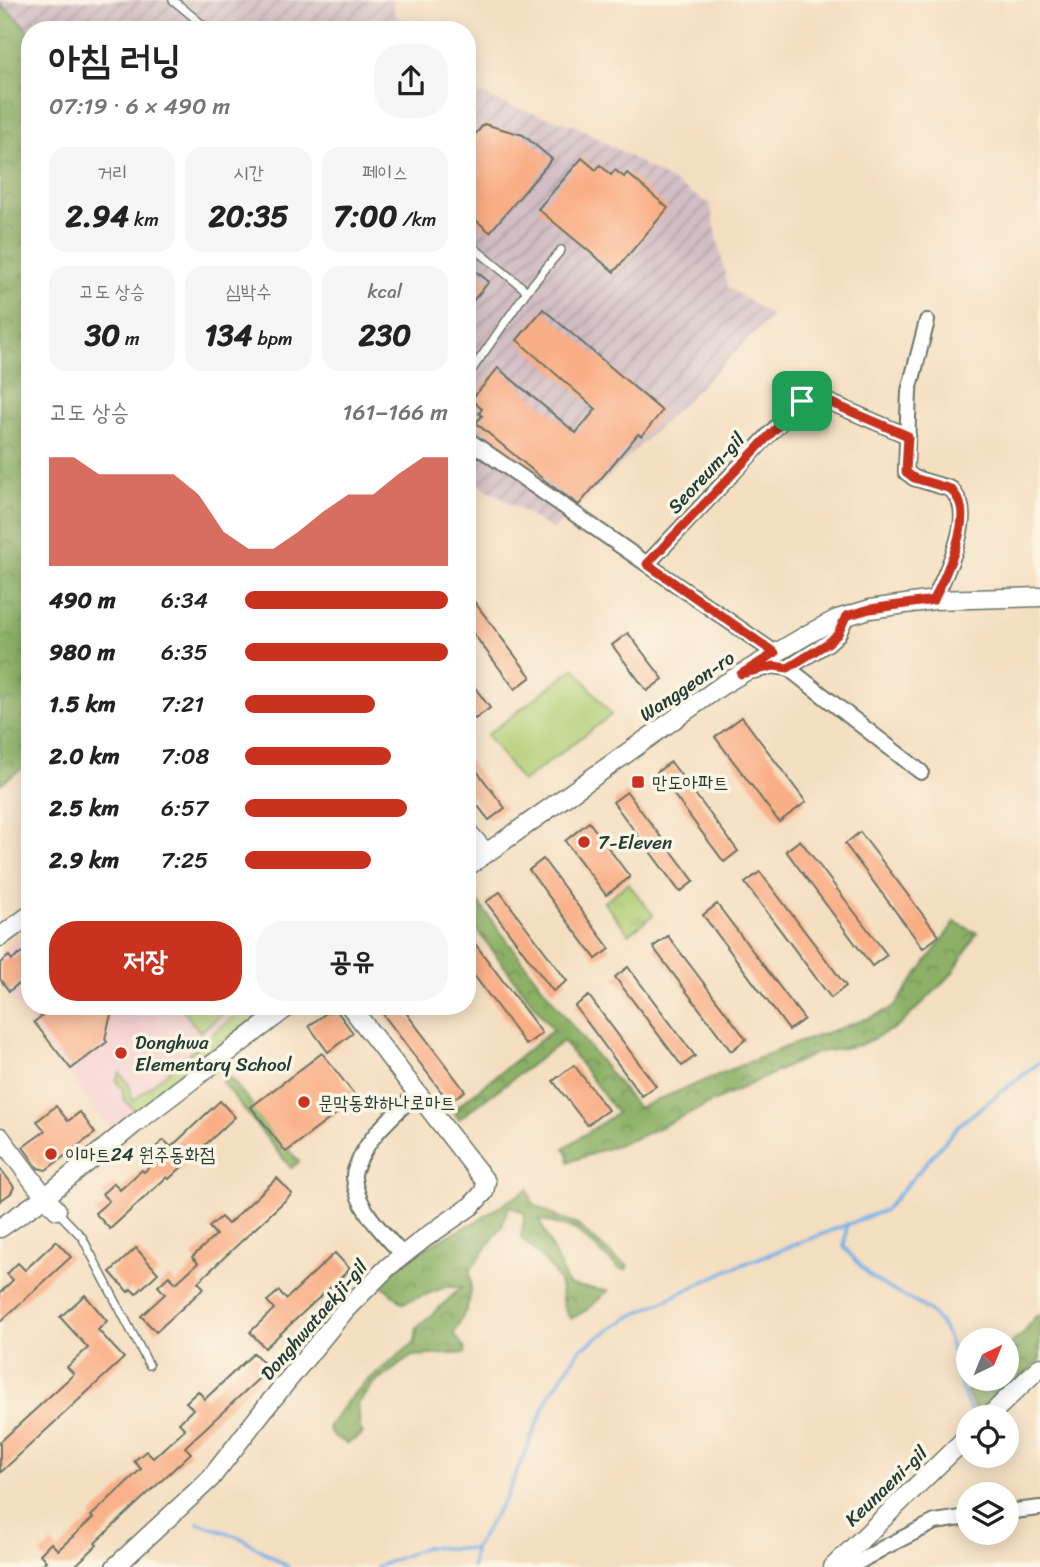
<!DOCTYPE html>
<html lang="ko">
<head>
<meta charset="utf-8">
<style>
  body { margin:0; font-family:Sriracha,"Poor Story",sans-serif; background:#f6f6f6; color:#222; height:100vh; display:flex; flex-direction:column; font-size:26px; white-space:nowrap }
  * { box-sizing:border-box; margin:0 }
  p { font-size:23px; color:#767676 }
  .icon { flex:none; width:38px; height:38px; fill:none; stroke:currentColor; stroke-width:2; stroke-linecap:round; stroke-linejoin:round }
  .map { position:relative; flex:1; overflow:hidden }
  .details { position:absolute; left:21px; top:21px; width:455px; height:994px; display:flex; flex-direction:column; background:#fff; border-radius:28px; box-shadow:0 4px 18px #0003 }
  .details>* { flex:none }
  .needle { width:46px; rotate:43deg }
  .tools { position:absolute; left:956px; top:1328px; display:grid; gap:14px }
  .tools a { display:grid; place-items:center; width:63px; height:63px; border-radius:50%; background:#fff; box-shadow:0 4px 18px #0003; font-size:35px }
  .pin { position:absolute; display:grid; place-items:center; width:60px; height:60px; color:#fff; margin:-30px; border-radius:14px; box-shadow:0 4px 10px #0006 }
  .round { display:grid; place-items:center; flex:none; width:74px; height:74px; border-radius:28px; background:#f6f6f6 }
  .overview { display:flex; align-items:center; justify-content:space-between; height:119px; padding:0 28px }
  h1 { font-size:38px; font-weight:700; line-height:52px }
  .stats { display:grid; grid-template-columns:repeat(3,1fr); gap:10px; height:119px; padding:7px 28px }
  .stats div { display:grid; align-content:center; border-radius:18px; background:#f6f6f6; text-align:center }
  .stats b { font-size:30px; font-weight:700 }
  .stats small { font-size:19px; font-weight:400 }
  .stats p { font-size:19px }
  .chart { height:196px; padding:14px 28px }
  .chart p { display:flex; justify-content:space-between }
  .chart svg { width:100%; height:126px; margin-top:7px; fill:#c8321e; opacity:.7 }
  .cta { display:flex; gap:14px; margin-top:auto; padding:14px 28px }
  .cta a { flex:1; height:80px; border-radius:28px; background:#c8321e; color:#fff; font-size:28px; font-weight:700; line-height:80px; text-align:center }
  .cta a+a { background:#f6f6f6; color:#222 }
  ul { padding:0 28px; list-style:none; font-size:23px }
  li { display:grid; grid-template-columns:112px 84px 1fr; align-items:center; height:52px }
  li i { height:18px; border-radius:9px; background:#c8321e }
  .map>svg:first-child { display:block }
  .built { fill:#f7cfd0 }
  .industrial { fill:url(#industrial-furrows) }
  .green { fill:#b0ce75; stroke:#688654; stroke-width:2 }
  .forest { fill:url(#forest-crowns); stroke:#56774d; stroke-width:2 }
  .park { fill:url(#park-tufts); stroke:#688654; stroke-width:2 }
  .lines { fill:none; stroke-linecap:round; stroke-linejoin:round }
  .stream { stroke:#76b1e7; stroke-width:3.5 }
  .building { fill:#f9ae85 }
  .service-casing { stroke:#6a7565; stroke-width:10 }
  .minor-casing { stroke:#6a7565; stroke-width:18 }
  .tertiary-casing { stroke:#6a7565; stroke-width:21 }
  .service { stroke:#fff; stroke-width:7 }
  .minor { stroke:#fff; stroke-width:14 }
  .tertiary { stroke:#fff; stroke-width:18 }
  .route-casing { stroke:#fff; stroke-width:14 }
  .route { stroke:#c8321e; stroke-width:9 }
  .poi-dot { fill:#c8321e; stroke:#fcf5e5; stroke-width:2.5 }
  .labels { text-anchor:middle; dominant-baseline:central; stroke-width:7; stroke-linejoin:round; paint-order:stroke }
  .street-label { font-size:19px; fill:#1f3d34; stroke:#fcf5e5 }
  .poi-label { font-size:19px; fill:#1f3d34; stroke:#fcf5e5; text-anchor:start }
</style>
</head>
<body>
<div class="map">
<svg width="1040" height="1567" viewBox="0 0 1040 1567">
  <defs>
    <pattern id="industrial-furrows" width="10" height="10" patternUnits="userSpaceOnUse" patternTransform="scale(1.75)"><rect width="10" height="10" fill="#d2bdc5"/><path d="M-1 1l2-2M0 10L10 0M9 11l2-2" fill="none" stroke="#aa9ba1"/></pattern>
    <pattern id="forest-crowns" width="20" height="18" patternUnits="userSpaceOnUse" patternTransform="scale(1.75)"><rect width="20" height="18" fill="#8cb166"/><path d="M2 6a3 3 0 1 1 6 0M12 15a3 3 0 1 1 6 0" fill="none" stroke="#729155"/></pattern>
    <pattern id="park-tufts" width="24" height="20" patternUnits="userSpaceOnUse" patternTransform="scale(1.75)"><rect width="24" height="20" fill="#b0ce75"/><path d="M3 7l-1-3M5 7V3M7 7l1-3M15 17l-1-3M17 17v-4M19 17l1-3" fill="none" stroke="#8fa861"/></pattern>
  </defs>
  <rect width="100%" height="100%" fill="#fcf5e5"/>
  <filter id="ink" filterUnits="userSpaceOnUse"><feTurbulence type="fractalNoise" baseFrequency=".0143" numOctaves="2"/><feDisplacementMap in="SourceGraphic" scale="14" xChannelSelector="R" yChannelSelector="G"/><feConvolveMatrix kernelMatrix="1 2 1 2 8 2 1 2 1" color-interpolation-filters="sRGB"/></filter>
  <filter id="wash" filterUnits="userSpaceOnUse"><feTurbulence type="fractalNoise" baseFrequency=".00686" numOctaves="4" result="noise"/><feDisplacementMap in="SourceGraphic" scale="28" xChannelSelector="R" yChannelSelector="G"/><feGaussianBlur stdDeviation="1.57" result="paint"/><feColorMatrix in="noise" values="0 0 0 0 0 0 0 0 0 0 0 0 0 0 0 0 0 1.4 0 .05"/><feComposite in="paint" operator="in"/></filter>
  <g filter="url(#wash)">
    <rect width="100%" height="100%" fill="#f4dec0"/>
    <!-- built -->
    <polygon class="built" points="30,930 30,1006 244,1006 135,1099 133,1111 111,1130 0,982 0,953"/>
    <!-- industrial -->
    <g class="industrial">
      <polygon points="0,0 392,0 395,14 406,30 30,30 30,34 21,22 0,4"/>
      <polygon points="467,88 507,105 579,127 710,204 728,287 772,316 553,530 467,477"/>
    </g>
    <!-- green -->
    <g class="green">
      <polygon points="575,668 611,715 522,782 487,735"/>
      <polygon points="180,1006 233,1006 200,1032"/>
      <polygon points="246,1006 271,1006 142,1111 133,1109 123,1098 123,1089 116,1081 120,1073 129,1085 133,1101"/>
    </g>
    <!-- forest -->
    <g class="forest">
      <polygon points="0,4 21,22 30,34 30,763 0,784"/>
      <polygon points="471,893 570,1023 638,1108 783,1048 869,1018 893,1008 955,922 977,933 951,975 899,1026 860,1045 816,1053 639,1137 569,1162 568,1153 564,1148 617,1113 563,1041 459,1119 452,1111 553,1030 467,917 467,896"/>
      <polygon points="229,1076 299,1162 291,1168 222,1082"/>
      <path d="M 528,1189 L 533,1204 L 559,1218 L 578,1225 L 616,1259 L 628,1266 L 625,1270 L 618,1268 L 576,1230 L 539,1219 L 568,1285 L 608,1291 L 588,1309 L 571,1319 C 557,1301 565,1298 559,1282 C 552,1265 534,1251 521,1238 L 525,1213 L 509,1206 L 502,1226 L 470,1271 C 473,1301 467,1309 454,1334 L 465,1349 L 465,1353 L 412,1356 L 372,1385 L 358,1404 L 360,1429 L 363,1433 L 347,1444 L 332,1435 L 328,1427 L 345,1404 L 361,1386 L 415,1342 L 417,1328 L 462,1287 L 446,1287 L 403,1303 L 378,1282 L 404,1262 L 435,1242 L 475,1222 Z"/>
      <path d="M 1040,1315 L 1040,1360 L 982,1414 L 975,1410 L 966,1391 C 982,1388 1005,1388 1011,1372 C 1014,1365 1015,1356 1016,1349 L 1006,1349 L 1006,1347 L 1023,1334 L 1035,1317 Z"/>
    </g>
    <!-- park -->
    <polygon class="park" points="628,883 653,915 629,934 604,902"/>
    <g class="lines">
      <!-- stream -->
      <g class="stream">
        <path d="M 847,1224 L 844,1247 C 853,1257 862,1269 873,1278 C 898,1298 923,1298 943,1327 C 948,1334 950,1343 953,1352 C 958,1373 962,1399 975,1418"/>
        <polyline points="198,1523 241,1538 288,1567"/>
        <polyline points="377,1567 425,1547 474,1549"/>
        <polyline points="472,1567 474,1549 507,1495 549,1396 580,1349 628,1318 728,1270 885,1210 960,1124 1040,1062"/>
      </g>
    </g>
    <g id="blocks">
      <!-- building -->
      <g class="building">
        <polygon points="484,124 523,135 552,159 490,232 467,213 467,144"/>
        <polygon points="582,158 596,170 600,165 611,175 615,170 624,177 627,173 668,208 614,272 538,209"/>
        <polygon points="467,264 489,282 467,308"/>
        <polygon points="543,309 662,411 642,436 638,434 579,505 549,484 476,423 482,416 479,413 482,409 471,400 498,368 576,433 596,409 517,340"/>
        <polygon points="467,592 531,677 515,689 467,625"/>
        <polygon points="628,633 663,679 647,691 612,645"/>
        <polygon points="467,677 490,708 475,719 467,710"/>
        <polygon points="742,717 806,802 779,822 715,737"/>
        <polygon points="467,758 505,808 489,820 467,792"/>
        <polygon points="671,762 738,851 724,862 657,772"/>
        <polygon points="627,792 694,881 680,892 613,802"/>
        <polygon points="589,822 630,877 606,895 565,841"/>
        <polygon points="860,832 939,936 923,948 845,844"/>
        <polygon points="800,840 887,955 872,966 786,851"/>
        <polygon points="543,859 610,949 596,959 529,870"/>
        <polygon points="760,872 846,986 831,998 745,883"/>
        <polygon points="500,892 567,981 553,991 486,902"/>
        <polygon points="717,904 804,1019 789,1030 703,915"/>
        <polygon points="467,933 542,1033 526,1045 467,966"/>
        <polygon points="668,936 746,1039 731,1051 653,947"/>
        <polygon points="30,947 30,975 9,991 0,979 0,963 9,956 12,960"/>
        <polygon points="628,967 695,1056 682,1066 615,977"/>
        <polygon points="589,996 656,1086 642,1096 575,1006"/>
        <polygon points="55,1006 113,1006 105,1039 107,1042 71,1069 34,1022"/>
        <polygon points="377,1006 401,1006 465,1091 449,1102"/>
        <polygon points="334,1007 353,1033 328,1052 309,1026"/>
        <polygon points="322,1053 357,1098 286,1152 251,1107"/>
        <polygon points="574,1065 608,1110 587,1125 553,1081"/>
        <polygon points="220,1101 235,1117 169,1179 167,1177 110,1229 95,1213 109,1201 102,1194 114,1183 120,1190 142,1170 144,1172 159,1158 152,1150 164,1140 171,1147"/>
        <polygon points="56,1106 68,1121 80,1112 95,1133 46,1170 38,1168 23,1147 45,1131 37,1121"/>
        <polygon points="0,1168 14,1187 11,1193 0,1201"/>
        <polygon points="277,1178 292,1194 198,1282 204,1288 156,1332 141,1316 165,1294 158,1286 169,1276 176,1283 198,1263 192,1257 216,1235 209,1227 221,1217 228,1224"/>
        <polygon points="56,1241 71,1257 0,1322 0,1293 13,1280 7,1274 18,1263 25,1270"/>
        <polygon points="136,1248 158,1273 136,1294 131,1289 128,1292 110,1272"/>
        <polygon points="335,1253 350,1269 265,1348 250,1332 274,1309 267,1301 279,1291 286,1299"/>
        <polygon points="85,1295 107,1321 98,1330 124,1358 0,1473 0,1442 74,1374 67,1367 88,1348 60,1317"/>
        <polygon points="254,1353 269,1369 185,1447 191,1453 95,1543 97,1545 74,1567 40,1567 46,1561 40,1554 51,1543 58,1550 93,1518 91,1516 141,1469 134,1461 146,1451 153,1458 185,1429 179,1423 193,1409 186,1402 198,1391 205,1399"/>
      </g>
    </g>
  </g>
  <g filter="url(#ink)">
    <use href="#blocks" fill-opacity="0" stroke="#6a7565" stroke-width="2"/>
    <g class="lines">
      <defs>
        <g id="service">
          <polyline points="173,0 209,30"/>
          <polyline points="467,242 527,291 467,377"/>
          <polyline points="527,291 561,250"/>
          <polyline points="57,1211 82,1237 149,1365"/>
        </g>
        <g id="minor">
          <path d="M 927,321 L 909,391 L 906,472 L 914,478 L 951,489 C 954,493 958,498 960,503 C 969,528 944,577 934,600"/>
          <polyline points="467,439 775,653"/>
          <polyline points="647,564 801,401 829,402 908,436"/>
          <polyline points="788,668 828,643 838,634 847,616"/>
          <polyline points="752,671 774,666 788,668 921,772"/>
          <path d="M 403,1255 C 383,1233 357,1209 354,1178 C 353,1173 356,1168 358,1163 C 370,1134 395,1114 417,1093"/>
          <polyline points="1006,1512 1040,1508"/>
          <polyline points="850,1567 885,1547 935,1522 968,1517"/>
        </g>
        <g id="tertiary">
          <polyline points="467,831 486,853"/>
          <polyline points="467,867 721,686 810,633 837,619 870,609 934,600 1040,597"/>
          <polyline points="0,937 30,915"/>
          <polyline points="0,1137 45,1197 57,1210"/>
          <polyline points="0,1228 45,1197 133,1125 289,1006"/>
          <polyline points="987,1418 1040,1367"/>
          <polyline points="115,1567 210,1479 266,1407 346,1309 388,1267 426,1237 471,1206 484,1192 486,1182 350,1006"/>
          <polyline points="833,1567 968,1436"/>
        </g>
      </defs>
      <!-- service casing -->
      <use href="#service" class="service-casing"/>
      <!-- minor casing -->
      <use href="#minor" class="minor-casing"/>
      <!-- tertiary casing -->
      <use href="#tertiary" class="tertiary-casing"/>
      <!-- service -->
      <use href="#service" class="service"/>
      <!-- minor -->
      <use href="#minor" class="minor"/>
      <!-- tertiary -->
      <use href="#tertiary" class="tertiary"/>
    </g>
  </g>
  <g class="lines" filter="url(#ink)">
    <defs>
      <path id="route" d="M 802,401 L 829,402 L 908,436 L 906,472 L 914,478 L 951,489 C 954,493 958,498 960,503 C 969,528 944,577 934,600 L 870,609 L 846,616 L 838,634 L 828,643 L 788,668 L 774,666 L 741,674 L 775,653 L 647,564 Z"/>
    </defs>
    <!-- route casing -->
    <use href="#route" class="route-casing"/>
    <!-- route -->
    <use href="#route" class="route"/>
  </g>
  <!-- markers -->
  <g class="poi-dot">
    <rect x="631" y="775" width="14" height="14" rx="3.5"/>
    <circle cx="584" cy="842" r="7"/>
    <circle cx="121" cy="1053" r="7"/>
    <circle cx="304" cy="1102" r="7"/>
    <circle cx="51" cy="1154" r="7"/>
  </g>
  <g class="labels">
    <!-- street labels -->
    <g class="street-label">
      <text transform="translate(706 473) rotate(-47)">Seoreum-gil</text>
      <text transform="translate(687 686) rotate(-34)">Wanggeon-ro</text>
      <text transform="translate(314 1320) rotate(-49)">Donghwataekji-gil</text>
      <text transform="translate(886 1486) rotate(-44)">Keunaeni-gil</text>
    </g>
    <!-- poi labels -->
    <g class="poi-label">
      <text x="652" y="782">만도아파트</text>
      <text x="598" y="842">7-Eleven</text>
      <text x="135" y="1042">Donghwa<tspan x="135" dy="22">Elementary School</tspan></text>
      <text x="318" y="1102">문막동화하나로마트</text>
      <text x="65" y="1154">이마트24 원주동화점</text>
    </g>
  </g>
</svg>
<div class="tools">
<a><svg class="needle" viewBox="-14 -14 28 28"><path d="M0-13l5 13h-10z" fill="#e53935"/><path d="M0 13l5-13h-10z" fill="#767676"/></svg></a>
<a><svg class="icon" aria-label="locate" viewBox="0 0 24 24"><circle cx="12" cy="12" r="6"/><path d="M12 2v4M12 18v4M2 12h4M18 12h4"/></svg></a>
<a><svg class="icon" aria-label="layers" viewBox="0 0 24 24"><path d="M12 4l9 5-9 5-9-5zM3 14l9 5 9-5"/></svg></a>
</div>
<div class="pin" style="left:802px;top:401px;background:#1e9e55"><svg class="icon" aria-label="arrive" viewBox="0 0 24 24"><path d="M6 21V4h12l-3 4 3 4H6"/></svg></div>
<section class="details">
<div class="overview"><div><h1>아침 러닝</h1><p>07:19 · 6 × 490 m</p></div><a class="round"><svg class="icon" aria-label="share" viewBox="0 0 24 24"><path d="M12 15V3M7 8l5-5 5 5M5 13v7h14v-7"/></svg></a></div>
<div class="stats">
<div><p>거리</p><b>2.94<small> km</small></b></div>
<div><p>시간</p><b>20:35</b></div>
<div><p>페이스</p><b>7:00<small> /km</small></b></div>
</div>
<div class="stats">
<div><p>고도 상승</p><b>30<small> m</small></b></div>
<div><p>심박수</p><b>134<small> bpm</small></b></div>
<div><p>kcal</p><b>230</b></div>
</div>
<div class="chart"><p><span>고도 상승</span>161–166 m</p>
<svg viewBox="0 0 160 44" preserveAspectRatio="none"><path d="M0 44V6L10 6L20 12L30 12L40 12L50 12L60 19L70 32L80 38L90 38L100 32L110 25L120 19L130 19L140 12L150 6L160 6V44z"/></svg>
</div>
<ul>
<li><b>490 m</b>6:34<i style="width:100%"></i></li>
<li><b>980 m</b>6:35<i style="width:100%"></i></li>
<li><b>1.5 km</b>7:21<i style="width:64%"></i></li>
<li><b>2.0 km</b>7:08<i style="width:72%"></i></li>
<li><b>2.5 km</b>6:57<i style="width:80%"></i></li>
<li><b>2.9 km</b>7:25<i style="width:62%"></i></li>
</ul>
<div class="cta"><a>저장</a><a>공유</a></div>
</section>
</div>
</body>
</html>
